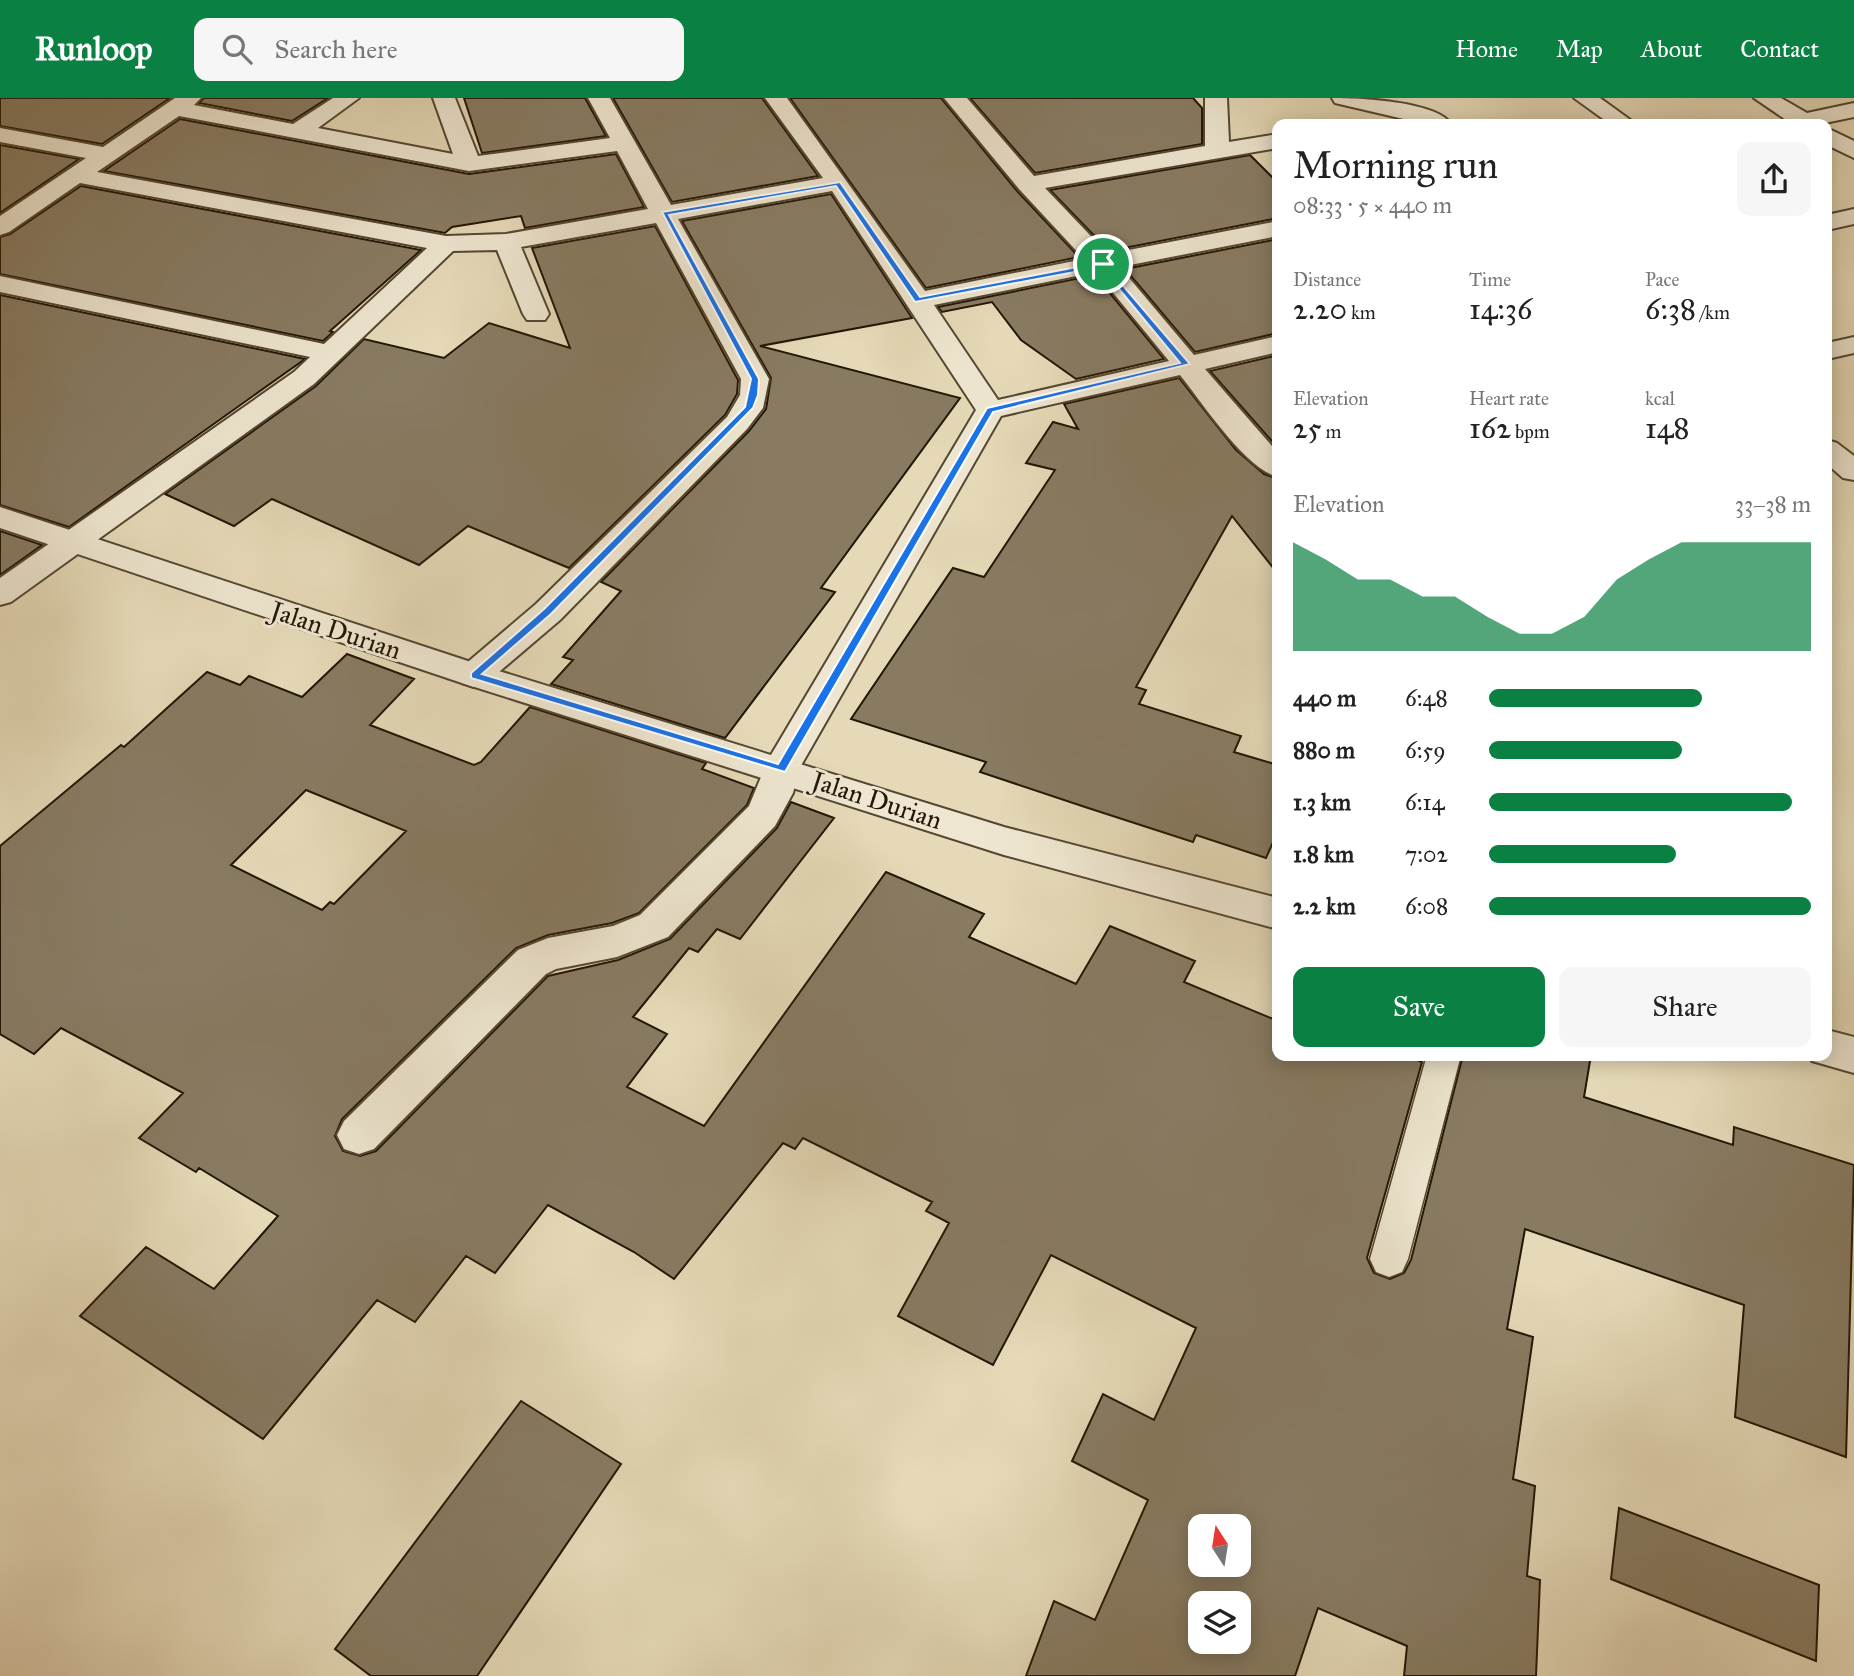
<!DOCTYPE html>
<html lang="en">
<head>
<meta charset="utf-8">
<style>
  body { margin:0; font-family:"IM FELL Great Primer",serif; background:#f6f6f6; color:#222; height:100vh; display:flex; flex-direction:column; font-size:26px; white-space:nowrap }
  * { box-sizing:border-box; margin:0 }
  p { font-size:23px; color:#767676 }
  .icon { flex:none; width:38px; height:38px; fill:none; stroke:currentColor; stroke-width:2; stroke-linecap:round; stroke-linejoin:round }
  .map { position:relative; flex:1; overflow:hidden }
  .sheet { position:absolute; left:1272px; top:21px; width:560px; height:942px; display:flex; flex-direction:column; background:#fff; border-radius:14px; box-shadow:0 4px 18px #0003 }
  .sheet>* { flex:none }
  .needle { width:46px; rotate:348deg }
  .tools { position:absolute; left:1188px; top:1416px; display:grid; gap:14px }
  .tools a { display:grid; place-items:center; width:63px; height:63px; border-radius:14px; background:#fff; box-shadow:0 4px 18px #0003; font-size:35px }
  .pin { position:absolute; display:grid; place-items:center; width:60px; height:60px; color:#fff; margin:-30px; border:4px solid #fff; border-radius:50%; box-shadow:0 2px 7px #0007 }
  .round { display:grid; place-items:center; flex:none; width:74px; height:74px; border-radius:14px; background:#f6f6f6 }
  .overview { display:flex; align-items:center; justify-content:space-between; height:119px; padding:0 21px }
  h1 { font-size:38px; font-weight:600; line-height:52px }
  .metrics { display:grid; grid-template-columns:repeat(3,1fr); gap:10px; height:119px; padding:7px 21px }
  .metrics div { display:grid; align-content:center }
  .metrics b { font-size:30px; font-weight:600 }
  .metrics small { font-size:19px; font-weight:400 }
  .metrics p { font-size:19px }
  .chart { height:196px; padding:14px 21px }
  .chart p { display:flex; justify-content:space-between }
  .chart svg { width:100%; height:126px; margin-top:7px; fill:#0b8043; opacity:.7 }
  .button { display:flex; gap:14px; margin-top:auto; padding:14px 21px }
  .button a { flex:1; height:80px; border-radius:14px; background:#0b8043; color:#fff; font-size:28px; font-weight:600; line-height:80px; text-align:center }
  .button a+a { background:#f6f6f6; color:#222 }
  ul { padding:0 21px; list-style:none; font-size:23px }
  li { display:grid; grid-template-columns:112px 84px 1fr; align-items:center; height:52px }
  li i { height:18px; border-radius:9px; background:#0b8043 }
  header { display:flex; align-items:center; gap:42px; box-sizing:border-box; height:98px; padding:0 35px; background:#0b8043; color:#fff }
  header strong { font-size:33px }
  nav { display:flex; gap:38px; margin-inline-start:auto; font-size:24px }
  .search { width:490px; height:63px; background:#f6f6f6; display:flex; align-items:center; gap:18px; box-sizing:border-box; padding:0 24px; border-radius:14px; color:#767676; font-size:26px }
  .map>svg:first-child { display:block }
  .building { fill:#887b62; stroke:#231605; stroke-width:2; fill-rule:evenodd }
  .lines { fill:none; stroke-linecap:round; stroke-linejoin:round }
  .service-casing { stroke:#544732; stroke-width:3 }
  .minor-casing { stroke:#544732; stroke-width:4 }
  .tertiary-casing { stroke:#544732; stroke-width:4 }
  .service { fill:#eee6d0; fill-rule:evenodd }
  .minor { fill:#eee6d0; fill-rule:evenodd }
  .tertiary { fill:#eee6d0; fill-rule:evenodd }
  .route { fill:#1a73e8; stroke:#fff; stroke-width:2; fill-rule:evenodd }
  .labels { text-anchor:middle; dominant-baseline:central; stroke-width:6; stroke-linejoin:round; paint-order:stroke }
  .street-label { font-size:26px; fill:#231605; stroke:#eee6d0 }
</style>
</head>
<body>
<header>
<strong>Runloop</strong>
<div class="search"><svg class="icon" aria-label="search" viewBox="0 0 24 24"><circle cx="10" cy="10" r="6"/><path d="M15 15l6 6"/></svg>Search here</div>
<nav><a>Home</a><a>Map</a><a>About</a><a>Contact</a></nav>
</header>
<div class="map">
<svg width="1854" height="1578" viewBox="0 0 1854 1578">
  <rect width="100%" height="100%" fill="#e5d9b7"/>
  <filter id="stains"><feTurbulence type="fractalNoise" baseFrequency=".00286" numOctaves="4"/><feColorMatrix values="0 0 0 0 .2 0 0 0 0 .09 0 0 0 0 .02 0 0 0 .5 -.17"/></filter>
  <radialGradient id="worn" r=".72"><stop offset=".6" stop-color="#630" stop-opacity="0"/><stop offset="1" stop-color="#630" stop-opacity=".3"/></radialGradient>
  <!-- building -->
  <g class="building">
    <polygon points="0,0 170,0 102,46 0,28"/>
    <polygon points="204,0 328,0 292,23 199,5"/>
    <polygon points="464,0 585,0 606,38 482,55"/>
    <polygon points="613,0 762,0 818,78 672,104"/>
    <polygon points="790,0 941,0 1017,93 1079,159 926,190"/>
    <polygon points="970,0 1193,0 1202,10 1202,46 1035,75"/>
    <polygon points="180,21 469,76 616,56 644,109 525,130 521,118 452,129 445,135 104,73"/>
    <polygon points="0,47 79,61 0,115"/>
    <polygon points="1250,57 1278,85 1278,120 1109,153 1050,92"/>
    <polygon points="81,88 421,152 330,233 333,234 323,243 0,176 0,139 10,136"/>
    <polygon points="831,96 912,220 760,248 960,300 821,490 835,494 725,640 551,586 573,562 563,559 621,493 601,484 749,333 766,311 771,280 682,123"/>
    <polygon points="655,128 738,282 737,296 725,317 569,470 468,428 419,467 272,401 234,428 165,396 316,288 364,241 444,260 489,225 570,250 532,150"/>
    <polygon points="1278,141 1278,235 1195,254 1125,171"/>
    <polygon points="1095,177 1164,261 1076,281 1021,242 992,204 942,214 938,209"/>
    <polygon points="0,197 305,261 69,429 0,407"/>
    <polygon points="1278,257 1278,350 1210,273"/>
    <polygon points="1179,280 1236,352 1264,376 1278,381 1278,476 1232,418 1136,589 1146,592 1139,606 1241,638 1234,654 1278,667 1278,733 1266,760 1196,737 1193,744 1085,709 980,674 986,664 851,621 953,470 984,479 1055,372 1026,365 1053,324 1078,331 1064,306"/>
    <polygon points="0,433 42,447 0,477"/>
    <path d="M 347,556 L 414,581 L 370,627 L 474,667 L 481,664 L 530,609 L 706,665 L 702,671 L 754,690 L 747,707 L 639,815 L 612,825 L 548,837 L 516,850 L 342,1021 L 335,1038 L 343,1053 L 360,1058 L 376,1053 L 548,878 L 618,862 L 670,841 L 777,730 L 791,704 L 834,720 L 740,841 L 717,831 L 698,854 L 689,850 L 633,919 L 667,936 L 627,989 L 704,1028 L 886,774 L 984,816 L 969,839 L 1076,886 L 1110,828 L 1195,863 L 1184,884 L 1278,923 L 1278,957 L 1407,957 L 1422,964 L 1367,1160 L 1374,1175 L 1390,1181 L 1404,1175 L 1411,1162 L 1463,957 L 1591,957 L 1584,999 L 1733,1047 L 1734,1029 L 1854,1067 L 1846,1359 L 1735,1319 L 1744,1207 L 1525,1131 L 1507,1231 L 1533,1239 L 1513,1381 L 1535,1388 L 1527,1478 L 1540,1482 L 1536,1578 L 1404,1578 L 1407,1548 L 1318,1510 L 1295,1578 L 1026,1578 L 1054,1503 L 1095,1522 L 1148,1402 L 1072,1363 L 1103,1296 L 1154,1322 L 1196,1230 L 1051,1157 L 993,1267 L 898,1218 L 949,1125 L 926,1113 L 932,1104 L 803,1040 L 795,1051 L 783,1045 L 674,1181 L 634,1154 L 548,1107 L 495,1175 L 466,1158 L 415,1224 L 377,1202 L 263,1341 L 80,1218 L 146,1149 L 214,1191 L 278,1118 L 199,1070 L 196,1074 L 139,1040 L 183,995 L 61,930 L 34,956 L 0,936 L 0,748 L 121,647 L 124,649 L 207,574 L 240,587 L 249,578 L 302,599 ZM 306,692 L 406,733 L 334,806 L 330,804 L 322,812 L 231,767 ZM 1200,1428 L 1239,1428 L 1239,1466 L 1200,1466 ZM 1200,1505 L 1239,1505 L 1239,1544 L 1200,1544 Z"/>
    <polygon points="521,1303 621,1366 477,1578 371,1578 335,1551"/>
    <polygon points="1619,1410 1819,1487 1816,1563 1611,1481"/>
  </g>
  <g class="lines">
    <defs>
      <polygon id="service" points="1427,957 1461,957 1408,1161 1402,1174 1389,1179 1376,1174 1370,1161"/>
      <g id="minor">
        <path d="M 175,0 L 201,0 L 194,7 L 293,26 L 333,0 L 359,0 L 318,30 L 453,56 L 433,0 L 455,0 L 478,58 L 610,40 L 588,0 L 610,0 L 671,107 L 823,80 L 765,0 L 787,0 L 925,193 L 1084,161 L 1019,91 L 944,0 L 967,0 L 1034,78 L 1205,48 L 1205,0 L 1227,0 L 1229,44 L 1278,36 L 1278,50 L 1045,90 L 1108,156 L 1278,123 L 1278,138 L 1120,169 L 1194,257 L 1278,238 L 1278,254 L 1205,271 L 1278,355 L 1278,379 C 1245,371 1202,304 1180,277 L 1001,318 L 799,671 L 793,695 L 775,728 L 668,839 L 617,859 L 556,871 L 546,876 L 374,1051 L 359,1056 L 344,1051 L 337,1037 L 344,1023 L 518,852 L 548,840 L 613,828 L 640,817 L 749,708 L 768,662 L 976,312 L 832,93 L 678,121 L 769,281 L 763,310 L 747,331 L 560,522 L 486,585 L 474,589 L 462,585 L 457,577 L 462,569 L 536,506 L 727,319 L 740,297 L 741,281 L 656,125 L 521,149 L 549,216 L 545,222 L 527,222 L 523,216 L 497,152 L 453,153 L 314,286 L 11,504 L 0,507 L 0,480 L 294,274 L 310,259 L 0,194 L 0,178 L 324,246 L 427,150 L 80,85 L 9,134 L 0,137 L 0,118 L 86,60 L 0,44 L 0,30 L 103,49 ZM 179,18 L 469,73 L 617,53 L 648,111 L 506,136 L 446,138 L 97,74 ZM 1096,174 L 1169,263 L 998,302 L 934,207 Z"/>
        <path d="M 1332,0 C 1358,0 1436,3 1451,26 L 1425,26 L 1335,5 Z"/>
        <polygon points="1574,0 1600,0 1636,26 1610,26"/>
        <polygon points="1754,0 1781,0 1807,15 1854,5 1854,19 1820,26 1792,26"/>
        <polygon points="1827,30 1854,43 1854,60 1827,47"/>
        <polygon points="1854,111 1854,126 1827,132 1827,117"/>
        <polygon points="1854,239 1854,255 1827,261 1827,245"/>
        <polygon points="1827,342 1837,345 1854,358 1854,382 1843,380 1827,366"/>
      </g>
      <g id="tertiary">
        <polygon points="0,409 486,569 1004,729 1278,800 1278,831 1004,757 462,585 0,430"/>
        <polygon points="1827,932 1854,939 1854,975 1812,963 1810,957 1827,957"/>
      </g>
    </defs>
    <!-- service casing -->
    <use href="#service" class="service-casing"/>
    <!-- minor casing -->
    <use href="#minor" class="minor-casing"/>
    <!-- tertiary casing -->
    <use href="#tertiary" class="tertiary-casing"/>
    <!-- service -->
    <use href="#service" class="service"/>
    <!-- minor -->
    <use href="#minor" class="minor"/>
    <!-- tertiary -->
    <use href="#tertiary" class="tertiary"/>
  </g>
  <!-- route -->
  <path class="route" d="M 840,84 L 920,199 L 1103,164 L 1190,266 L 993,314 L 785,674 L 471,580 L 471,575 L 544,511 L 745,309 L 751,281 L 662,114 ZM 836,88 L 915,204 L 1101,169 L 1180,265 L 987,310 L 778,666 L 482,576 L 551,516 L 753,310 L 758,297 L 759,281 L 669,117 Z"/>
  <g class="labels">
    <!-- street labels -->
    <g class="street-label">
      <text transform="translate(336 532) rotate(18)">Jalan Durian</text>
      <text transform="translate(877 702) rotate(18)">Jalan Durian</text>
    </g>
  </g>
  <rect width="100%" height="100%" filter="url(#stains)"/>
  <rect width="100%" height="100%" fill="url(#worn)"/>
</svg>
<div class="tools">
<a><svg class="needle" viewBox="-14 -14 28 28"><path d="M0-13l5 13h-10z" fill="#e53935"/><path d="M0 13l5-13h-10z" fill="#767676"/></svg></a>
<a><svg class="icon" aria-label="layers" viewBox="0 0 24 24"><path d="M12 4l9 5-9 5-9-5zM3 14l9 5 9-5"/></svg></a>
</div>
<div class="pin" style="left:1103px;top:166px;background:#1e9e55"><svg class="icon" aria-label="arrive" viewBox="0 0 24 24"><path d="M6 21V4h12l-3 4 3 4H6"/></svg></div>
<section class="sheet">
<div class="overview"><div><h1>Morning run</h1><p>08:33 · 5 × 440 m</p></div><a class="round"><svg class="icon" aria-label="share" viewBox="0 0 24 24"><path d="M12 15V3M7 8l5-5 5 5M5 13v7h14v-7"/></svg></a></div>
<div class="metrics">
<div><p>Distance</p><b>2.20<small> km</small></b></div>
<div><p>Time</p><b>14:36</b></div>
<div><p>Pace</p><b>6:38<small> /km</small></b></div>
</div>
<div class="metrics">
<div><p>Elevation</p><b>25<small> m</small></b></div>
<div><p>Heart rate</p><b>162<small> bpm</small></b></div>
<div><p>kcal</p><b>148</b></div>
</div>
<div class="chart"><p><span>Elevation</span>33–38 m</p>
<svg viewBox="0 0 160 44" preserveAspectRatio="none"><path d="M0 44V6L10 12L20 19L30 19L40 25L50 25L60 32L70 38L80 38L90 32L100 19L110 12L120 6L130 6L140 6L150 6L160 6V44z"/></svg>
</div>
<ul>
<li><b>440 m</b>6:48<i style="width:66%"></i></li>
<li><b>880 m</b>6:59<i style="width:60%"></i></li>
<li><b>1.3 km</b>6:14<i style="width:94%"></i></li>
<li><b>1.8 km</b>7:02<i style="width:58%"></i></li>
<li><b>2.2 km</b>6:08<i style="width:100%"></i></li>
</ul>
<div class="button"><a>Save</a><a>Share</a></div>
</section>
</div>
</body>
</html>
